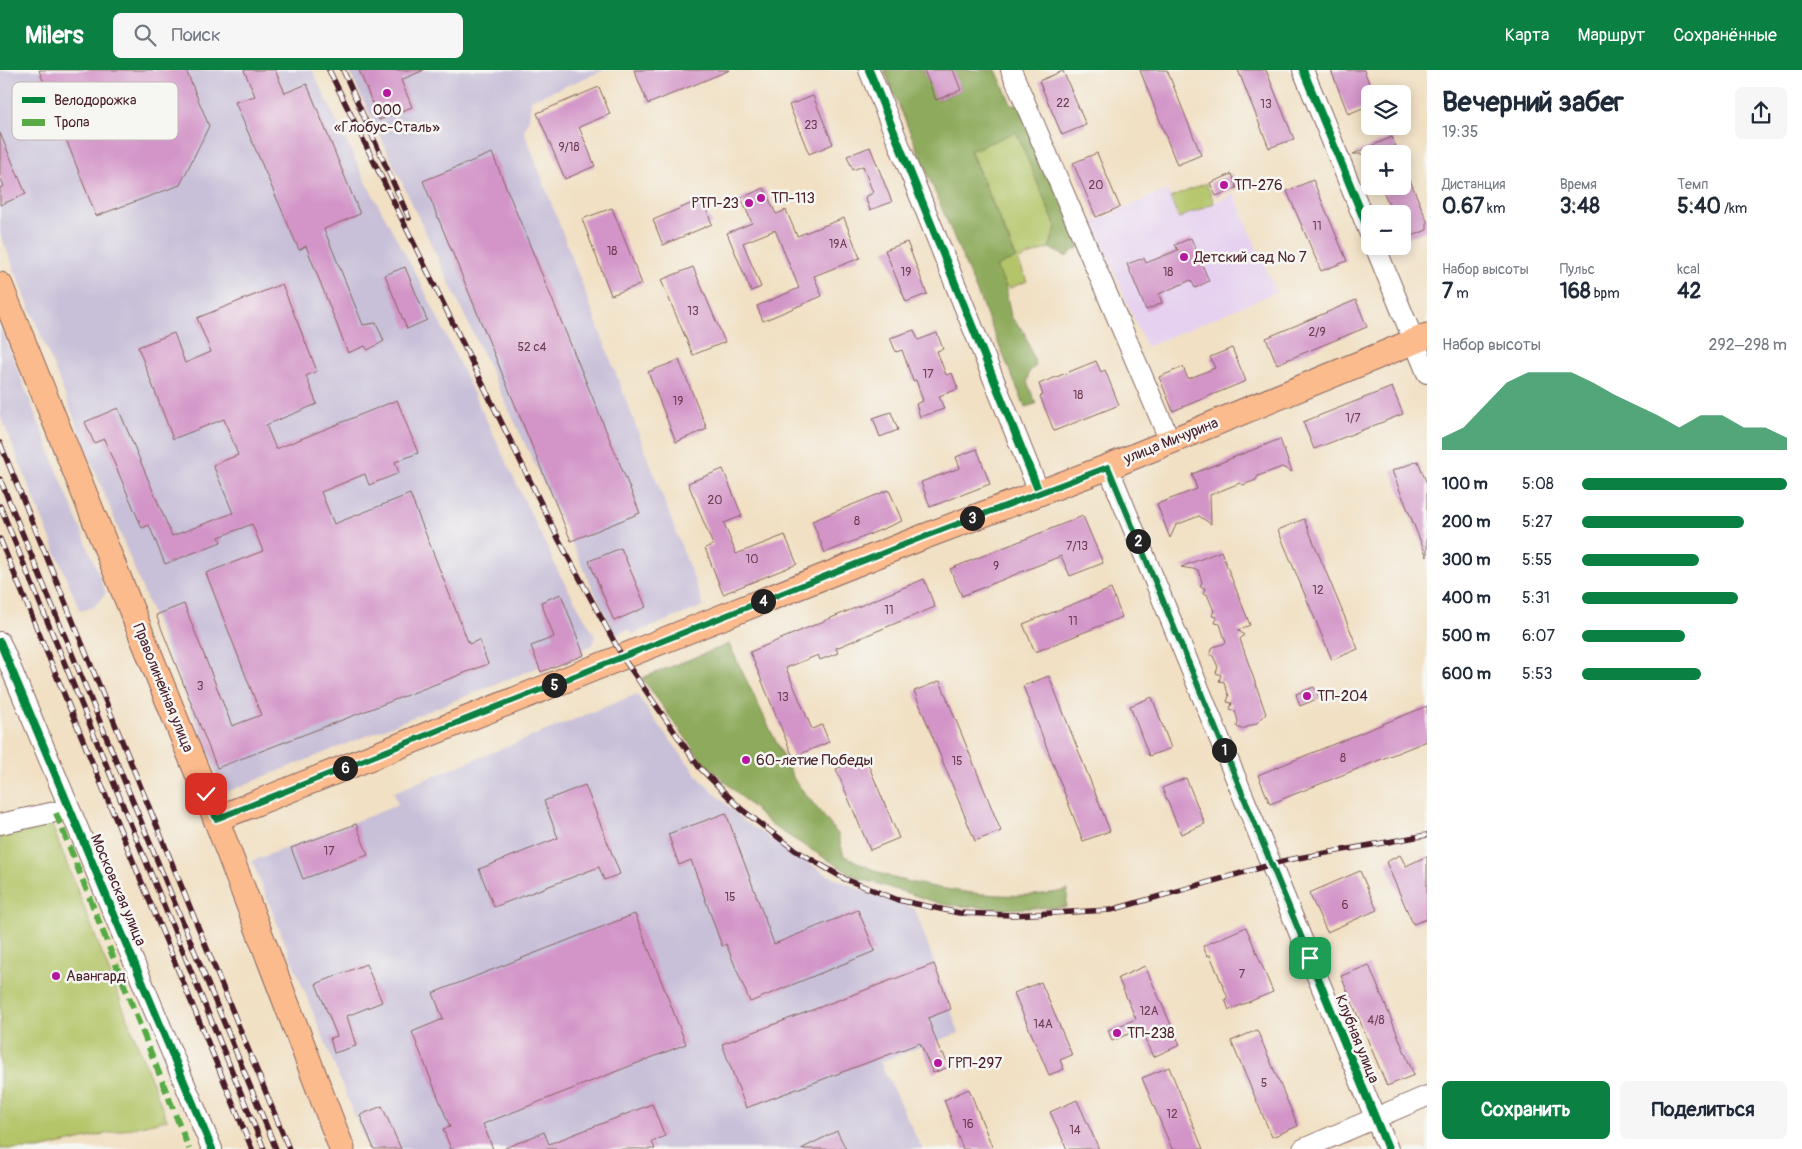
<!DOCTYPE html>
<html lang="ru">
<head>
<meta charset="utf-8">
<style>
  body { margin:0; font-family:Pangolin,sans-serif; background:#f6f6f7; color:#1f2937; height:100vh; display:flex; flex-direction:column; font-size:19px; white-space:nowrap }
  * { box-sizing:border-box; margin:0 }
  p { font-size:16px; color:#747a83 }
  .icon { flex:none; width:28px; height:28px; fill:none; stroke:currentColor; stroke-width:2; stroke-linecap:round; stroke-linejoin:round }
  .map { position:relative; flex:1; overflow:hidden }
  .sheet { display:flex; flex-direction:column; background:#fff; width:375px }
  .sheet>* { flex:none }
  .controls { position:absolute; left:1361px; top:15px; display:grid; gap:10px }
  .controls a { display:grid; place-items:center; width:50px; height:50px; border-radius:8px; background:#fff; box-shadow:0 2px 12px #0003; font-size:25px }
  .pin { position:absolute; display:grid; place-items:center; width:42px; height:42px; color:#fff; margin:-21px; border-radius:10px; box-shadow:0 2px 8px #0006 }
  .km { position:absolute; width:25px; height:25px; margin:-12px; border-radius:50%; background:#222; color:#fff; font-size:14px; line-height:25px; text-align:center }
  .round { display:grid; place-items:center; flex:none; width:52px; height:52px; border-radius:8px; background:#f6f6f7 }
  .headline { display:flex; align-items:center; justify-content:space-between; height:85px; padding:0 15px }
  h1 { font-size:28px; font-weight:800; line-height:38px }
  .stats { display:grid; grid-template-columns:repeat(3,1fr); gap:8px; height:85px; padding:5px 15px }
  .stats div { display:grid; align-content:center }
  .stats b { font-size:21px; font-weight:800 }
  .stats small { font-size:14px; font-weight:400 }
  .stats p { font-size:14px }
  .chart { height:140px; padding:10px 15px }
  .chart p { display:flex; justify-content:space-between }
  .chart svg { width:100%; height:90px; margin-top:5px; fill:#0b8043; opacity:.7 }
  .cta { display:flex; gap:10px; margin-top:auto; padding:10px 15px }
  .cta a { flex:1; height:58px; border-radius:8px; background:#0b8043; color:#fff; font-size:20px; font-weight:800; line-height:58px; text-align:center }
  .cta a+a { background:#f6f6f7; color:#1f2937 }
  ul { padding:0 15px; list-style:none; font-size:16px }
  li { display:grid; grid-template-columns:80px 60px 1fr; align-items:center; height:38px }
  li i { height:12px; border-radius:6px; background:#0b8043 }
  header { display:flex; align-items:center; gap:30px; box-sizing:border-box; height:70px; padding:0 25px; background:#0b8043; color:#fff }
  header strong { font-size:24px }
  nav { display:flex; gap:28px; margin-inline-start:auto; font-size:18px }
  .search { width:350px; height:45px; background:#f6f6f7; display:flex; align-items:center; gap:12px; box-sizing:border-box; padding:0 18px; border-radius:8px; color:#747a83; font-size:19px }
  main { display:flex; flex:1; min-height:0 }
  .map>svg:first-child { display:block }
  .built { fill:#e6d2f0 }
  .industrial { fill:#c8bfd8 }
  .green { fill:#b3c568; stroke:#7e724a }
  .forest { fill:#8eaa5c; stroke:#6c6444 }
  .building { fill:#d395c8 }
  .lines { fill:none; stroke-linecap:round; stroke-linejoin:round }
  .minor-casing { stroke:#846360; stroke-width:22 }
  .major-casing { stroke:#846360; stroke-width:27 }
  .minor { stroke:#fff; stroke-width:20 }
  .major { stroke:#fbbb8d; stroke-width:25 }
  .rail-casing { stroke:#4a1f2b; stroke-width:5.5 }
  .rail { stroke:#f6f6f2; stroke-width:4; stroke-dasharray:11; stroke-linecap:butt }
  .quiet { stroke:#57aa44; stroke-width:6; stroke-dasharray:12 6; stroke-linecap:butt }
  .cycleway-casing { stroke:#f6f6f2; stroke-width:11 }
  .cycleway { stroke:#00873e; stroke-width:8 }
  .route-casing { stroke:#fff; stroke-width:10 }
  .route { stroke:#0b8043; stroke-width:6 }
  .poi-dot { fill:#b5179e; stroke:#f6f6f2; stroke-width:2 }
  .labels { text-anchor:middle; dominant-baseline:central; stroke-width:5; stroke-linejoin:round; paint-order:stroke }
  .number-label { font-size:12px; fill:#6c3c52 }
  .poi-label { font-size:15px; fill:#4a1f2b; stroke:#f6f6f2; text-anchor:start }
  .street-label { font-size:15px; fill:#4a1f2b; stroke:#f6f6f2 }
  .key { fill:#f6f6f2; stroke:#c2b6b6; stroke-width:1 }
  .key-label { font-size:14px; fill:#4a1f2b }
</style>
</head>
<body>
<header>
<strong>Milers</strong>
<div class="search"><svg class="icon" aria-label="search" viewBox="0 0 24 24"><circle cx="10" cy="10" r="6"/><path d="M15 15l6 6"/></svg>Поиск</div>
<nav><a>Карта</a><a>Маршрут</a><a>Сохранённые</a></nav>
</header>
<main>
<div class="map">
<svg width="1427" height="1079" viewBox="0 0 1427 1079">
  <rect width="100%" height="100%" fill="#f6f6f2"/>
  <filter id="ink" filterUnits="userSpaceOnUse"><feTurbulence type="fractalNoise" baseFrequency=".02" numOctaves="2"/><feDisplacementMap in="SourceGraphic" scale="10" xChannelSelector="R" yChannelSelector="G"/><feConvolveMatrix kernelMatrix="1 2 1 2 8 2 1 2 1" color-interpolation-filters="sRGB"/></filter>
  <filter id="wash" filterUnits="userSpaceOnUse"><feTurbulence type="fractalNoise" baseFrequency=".0096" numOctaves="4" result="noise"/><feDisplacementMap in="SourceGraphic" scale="20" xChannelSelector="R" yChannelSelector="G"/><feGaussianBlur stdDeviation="1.12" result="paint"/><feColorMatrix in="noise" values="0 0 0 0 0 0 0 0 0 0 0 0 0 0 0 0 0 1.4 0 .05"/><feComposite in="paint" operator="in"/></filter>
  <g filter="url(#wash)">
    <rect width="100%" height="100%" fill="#f1e0c3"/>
    <!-- built -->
    <polygon class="built" points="1167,120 1179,147 1234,124 1276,222 1146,277 1093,152"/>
    <!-- industrial -->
    <g class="industrial">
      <polygon points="0,0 312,0 366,112 423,217 560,505 595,566 593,575 224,723 0,163"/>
      <polygon points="349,0 605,0 531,30 529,48 524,61 704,536 632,564 628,559 615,565"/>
      <polygon points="0,255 106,523 94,537 80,541 0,345"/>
      <polygon points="637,624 650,644 701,710 745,752 826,804 864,821 915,839 959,963 880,992 922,1079 368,1079 252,791 398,735 394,722"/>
    </g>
    <!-- green -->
    <g class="green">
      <polygon points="1016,61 1056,157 1049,178 1018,190 1027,211 1010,218 1005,215 996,196 1016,187 970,80"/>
      <polygon points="1206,113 1214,133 1179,148 1170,128"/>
      <polygon points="51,753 167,1050 39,1079 0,1079 0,763"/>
    </g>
    <!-- forest -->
    <g class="forest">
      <polygon points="884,0 924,0 937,30 961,20 953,0 996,0 1012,36 1025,32 1085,174 1074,180 1067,187 1049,178 1056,157 1016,62 970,81 1016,188 996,197 1005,215 1011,247 1024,262 1036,296 1029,302 1027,312 1036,334 1025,337"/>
      <path d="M 729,574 L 795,711 L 838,764 L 844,786 C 861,793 879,804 897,809 C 951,822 1014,832 1068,820 L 1066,837 L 1007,839 L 945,835 L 856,807 L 771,755 L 701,689 L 642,608 Z"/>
    </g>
    <g id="blocks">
      <!-- building -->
      <g class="building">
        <polygon points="39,0 186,0 209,56 180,115 96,146"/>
        <polygon points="244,0 275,0 285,23 307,14 360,144 324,159 363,255 376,253 384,271 368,280 365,276 348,283 306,176 299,180 235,32 255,26"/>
        <polygon points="359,0 424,0 401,10 412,37 379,50"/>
        <polygon points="634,0 730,0 648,34"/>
        <polygon points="924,0 953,0 961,20 936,30"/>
        <polygon points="1140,0 1167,0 1201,85 1177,95"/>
        <polygon points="1238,0 1266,0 1294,69 1269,78"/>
        <polygon points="1331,0 1364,0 1371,18 1366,20 1370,35 1348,44"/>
        <polygon points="1063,1 1086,55 1062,65 1039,11"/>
        <polygon points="599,17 610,44 579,57 595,96 565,109 537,43"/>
        <polygon points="813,26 833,74 809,84 789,35"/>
        <polygon points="0,63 26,124 0,135 0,118 4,116 0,107"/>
        <polygon points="1392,67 1399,84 1353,84"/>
        <polygon points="870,77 892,132 870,140 865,127 873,123 863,96 853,100 847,86"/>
        <polygon points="492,83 640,443 571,471 423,111"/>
        <polygon points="1097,83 1120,137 1096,147 1073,93"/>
        <polygon points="1403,93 1427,151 1427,160 1402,170 1402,144 1393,144 1381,116 1402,116"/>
        <polygon points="1232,104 1237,118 1216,126 1210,113"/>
        <polygon points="1313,110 1347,191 1321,201 1287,121"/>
        <polygon points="764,118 776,144 786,140 797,166 844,148 860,188 814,206 822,226 763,251 757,236 799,218 775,160 743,173 761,217 751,221 727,163 752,153 741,128"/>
        <polygon points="702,129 712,154 663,175 653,150"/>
        <polygon points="612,138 642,214 611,225 582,149"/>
        <polygon points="1191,168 1209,211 1195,218 1191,210 1159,224 1162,233 1146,240 1127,194 1144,188 1146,193 1178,180 1175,175"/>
        <polygon points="907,172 927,224 906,232 885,180"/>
        <polygon points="405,197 427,250 407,259 385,205"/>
        <polygon points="693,197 725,272 693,285 661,210"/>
        <polygon points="282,214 317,301 306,306 317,334 266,355 276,379 397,330 418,383 395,392 399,403 369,415 365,404 321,422 334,454 410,424 469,574 479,570 488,594 217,698 156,545 184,534 232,656 261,645 206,503 263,481 252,454 219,467 221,472 165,494 149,455 142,458 104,369 94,373 85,352 118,338 172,466 233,443 213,395 238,385 224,349 173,369 138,277 174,263 185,293 211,282 197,248"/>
        <polygon points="1356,230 1367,257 1277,294 1266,268"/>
        <polygon points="914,260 918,270 937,263 943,279 937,281 946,305 952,303 958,319 939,326 944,339 920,347 916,334 923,331 916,310 913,311 902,280 896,282 890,268"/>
        <polygon points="1232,278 1246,311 1173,341 1159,307 1183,297 1188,309 1215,298 1210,287"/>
        <polygon points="679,290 707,359 676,372 648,302"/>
        <polygon points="1096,291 1101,302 1105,300 1119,335 1054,361 1040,326 1043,325 1039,314"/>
        <polygon points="1392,317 1403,344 1314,379 1303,352"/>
        <polygon points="891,342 898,360 880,367 873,348"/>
        <polygon points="1280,369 1292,402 1282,397 1258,406 1256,410 1243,415 1240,413 1210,425 1211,454 1199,446 1176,455 1170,468 1157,434 1197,419 1192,404"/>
        <polygon points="977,379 990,414 930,437 921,412 960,398 956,387"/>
        <polygon points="1418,391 1427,414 1427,487 1392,401"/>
        <polygon points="723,399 742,446 724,453 736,484 785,465 797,494 723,524 705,478 713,475 688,413"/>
        <polygon points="889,420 902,451 825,483 812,451"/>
        <polygon points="1083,446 1103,493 1070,506 1061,486 962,526 950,499"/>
        <polygon points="1304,449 1358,579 1332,590 1278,460"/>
        <polygon points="621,478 646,537 614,551 589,491"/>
        <polygon points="1221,481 1250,555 1238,560 1244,565 1240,569 1266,644 1257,653 1242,659 1237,657 1238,651 1235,641 1230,639 1232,633 1227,632 1229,626 1224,612 1219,611 1221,605 1216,603 1218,597 1213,586 1210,585 1213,577 1226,573 1220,554 1215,553 1217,547 1212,546 1214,541 1207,524 1203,524 1205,518 1200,517 1202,512 1198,500 1181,497"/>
        <polygon points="924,509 935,537 836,578 838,583 820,590 818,585 786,598 812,659 822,655 829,672 793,687 750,582"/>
        <polygon points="1111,519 1122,547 1035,582 1023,554"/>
        <polygon points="561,524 584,585 541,602 531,576 554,567 541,532"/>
        <polygon points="1049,606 1110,761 1083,771 1023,616"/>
        <polygon points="940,611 1001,761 975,771 914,621"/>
        <polygon points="1314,617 1319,628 1300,636 1296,624"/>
        <polygon points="1152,627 1171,678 1149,686 1130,636"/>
        <polygon points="1427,636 1427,671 1270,734 1258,705"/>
        <polygon points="865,687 899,768 870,780 836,699"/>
        <polygon points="1186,708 1205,754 1181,764 1162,718"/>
        <polygon points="585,715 620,804 604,810 599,797 494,837 479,799 558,768 544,731"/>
        <polygon points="726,743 774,874 858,840 875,881 750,932 726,874 722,876 691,790 679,795 668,764"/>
        <polygon points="356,754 368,785 303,809 291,778"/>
        <polygon points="1400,785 1406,796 1427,786 1427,849 1413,854 1386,792"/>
        <polygon points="1360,801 1377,840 1327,862 1309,823"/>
        <polygon points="635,844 686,974 483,1054 493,1079 451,1079 443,1059 450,1057 412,962 443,949 433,923"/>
        <polygon points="1246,857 1273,922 1229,940 1225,929 1228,928 1210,885 1207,886 1203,876"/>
        <polygon points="366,894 382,932 347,946 356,976 334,983 330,968 337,966 316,914"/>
        <polygon points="934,894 951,939 928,948 941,984 943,983 949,997 933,1003 920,973 746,1038 722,974"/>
        <polygon points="1369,895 1414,1005 1387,1016 1341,906"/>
        <polygon points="1145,896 1180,975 1153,987 1140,959 1112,971 1108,960 1136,949 1118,908"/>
        <polygon points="1041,912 1072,985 1060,990 1064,999 1049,1005 1014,923"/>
        <polygon points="1257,960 1298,1056 1272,1067 1231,971"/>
        <polygon points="1169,997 1203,1079 1172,1079 1142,1008"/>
        <polygon points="969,1019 993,1079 963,1079 944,1030"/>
        <polygon points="1077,1030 1099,1079 1067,1079 1050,1042"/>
        <polygon points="652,1034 665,1066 652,1072 655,1079 503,1079 544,1062 549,1074"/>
        <polygon points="382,1036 401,1079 374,1079 360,1045"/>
        <polygon points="837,1061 846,1079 801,1079"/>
      </g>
    </g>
  </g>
  <g filter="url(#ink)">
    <use href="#blocks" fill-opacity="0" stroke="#846360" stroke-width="1"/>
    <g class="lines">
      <defs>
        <g id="minor">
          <polyline points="869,0 1039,422"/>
          <polyline points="1011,0 1170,371"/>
          <polyline points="1303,0 1370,164"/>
          <polyline points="1375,176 1427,303"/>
          <polyline points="1108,397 1388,1079"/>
          <polyline points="0,572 212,1079"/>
          <polyline points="0,754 69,739"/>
          <polyline points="1303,1079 1427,1026"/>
        </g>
        <g id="major">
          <polyline points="0,215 216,749 342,1079"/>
          <polyline points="216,749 923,467 1108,397 1427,266"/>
        </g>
      </defs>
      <!-- minor casing -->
      <use href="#minor" class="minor-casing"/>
      <!-- major casing -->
      <use href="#major" class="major-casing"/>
      <!-- minor -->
      <use href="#minor" class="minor"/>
      <!-- major -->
      <use href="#major" class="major"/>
      <defs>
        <g id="rail">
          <polyline points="329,0 559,470 623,588 699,697 741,739 795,780 845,809 898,830 959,843 1012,845 1111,840 1287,790 1427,765"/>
          <polyline points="343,0 409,148"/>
          <polyline points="0,373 289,1079"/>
          <polyline points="0,409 276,1079"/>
          <polyline points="0,436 264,1079"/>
          <polyline points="0,469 252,1079"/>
        </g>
      </defs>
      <!-- rail casing -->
      <use href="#rail" class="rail-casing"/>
      <!-- rail -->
      <use href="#rail" class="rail"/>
      <!-- quiet -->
      <polyline class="quiet" points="56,743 189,1079"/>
      <defs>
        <g id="cycleway">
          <polyline points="869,0 1039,422"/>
          <polyline points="1303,0 1370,164"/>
          <polyline points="1108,397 1388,1079"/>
          <polyline points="0,572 212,1079"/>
        </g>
      </defs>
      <!-- cycleway casing -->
      <use href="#cycleway" class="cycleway-casing"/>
      <!-- cycleway -->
      <use href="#cycleway" class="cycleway"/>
    </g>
  </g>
  <g class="lines" filter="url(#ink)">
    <defs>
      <polyline id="route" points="206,724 216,749 923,467 1108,397 1310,888"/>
    </defs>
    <!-- route casing -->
    <use href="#route" class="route-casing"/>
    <!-- route -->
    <use href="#route" class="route"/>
  </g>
  <!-- markers -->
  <g class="poi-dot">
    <circle cx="387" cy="23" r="5"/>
    <circle cx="1224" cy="115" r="5"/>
    <circle cx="761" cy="128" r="5"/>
    <circle cx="749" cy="133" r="5"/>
    <circle cx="1184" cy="187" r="5"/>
    <circle cx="1307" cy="626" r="5"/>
    <circle cx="746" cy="690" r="5"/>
    <circle cx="56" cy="906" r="5"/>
    <circle cx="1117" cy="963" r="5"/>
    <circle cx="938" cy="993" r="5"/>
  </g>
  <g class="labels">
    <!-- number labels -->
    <g class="number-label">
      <text x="1063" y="33">22</text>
      <text x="1266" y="34">13</text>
      <text x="811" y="55">23</text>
      <text x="569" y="77">9/18</text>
      <text x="1096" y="115">20</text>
      <text x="1317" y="156">11</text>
      <text x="838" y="174">19А</text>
      <text x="612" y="181">18</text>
      <text x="906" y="202">19</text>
      <text x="1168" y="202">18</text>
      <text x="693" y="241">13</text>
      <text x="1317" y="262">2/9</text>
      <text x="532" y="277">52 с4</text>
      <text x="928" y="304">17</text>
      <text x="1078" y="325">18</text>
      <text x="678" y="331">19</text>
      <text x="1353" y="348">1/7</text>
      <text x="715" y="430">20</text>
      <text x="857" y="451">8</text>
      <text x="1077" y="476">7/13</text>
      <text x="752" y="489">10</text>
      <text x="996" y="496">9</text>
      <text x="1318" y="520">12</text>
      <text x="889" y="540">11</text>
      <text x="1073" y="551">11</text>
      <text x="200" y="616">3</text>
      <text x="783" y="627">13</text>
      <text x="1343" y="688">8</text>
      <text x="957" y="691">15</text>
      <text x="329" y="781">17</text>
      <text x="730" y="827">15</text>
      <text x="1345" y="835">6</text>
      <text x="1242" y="904">7</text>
      <text x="1149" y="941">12А</text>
      <text x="1376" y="950">4/8</text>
      <text x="1043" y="954">14А</text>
      <text x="1264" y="1013">5</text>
      <text x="1172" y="1044">12</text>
      <text x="968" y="1054">16</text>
      <text x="1075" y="1060">14</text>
    </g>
    <!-- poi labels -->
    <g class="poi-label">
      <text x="387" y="40" text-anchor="middle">ООО<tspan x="387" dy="17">«Глобус-Сталь»</tspan></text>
      <text x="1234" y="115">ТП-276</text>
      <text x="771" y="128">ТП-113</text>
      <text x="739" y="133" text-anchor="end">РТП-23</text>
      <text x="1194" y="187">Детский сад № 7</text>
      <text x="1317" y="626">ТП-204</text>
      <text x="756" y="690">60-летие Победы</text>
      <text x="66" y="906">Авангард</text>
      <text x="1127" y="963">ТП-238</text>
      <text x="948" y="993">ГРП-297</text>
    </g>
    <!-- street labels -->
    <g class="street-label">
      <text transform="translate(1171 371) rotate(-22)">улица Мичурина</text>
      <text transform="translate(163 618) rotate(68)">Праволинейная улица</text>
      <text transform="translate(118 820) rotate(67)">Московская улица</text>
      <text transform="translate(1357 969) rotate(68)">Клубная улица</text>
    </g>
  </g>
  <!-- legend -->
  <rect x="12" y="12" width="166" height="58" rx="8" class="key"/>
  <rect x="22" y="27" width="23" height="6" fill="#00873e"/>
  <rect x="22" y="49" width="23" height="7" fill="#57aa44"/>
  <g class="key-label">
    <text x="54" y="35">Велодорожка</text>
    <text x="54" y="57">Тропа</text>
  </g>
</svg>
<div class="controls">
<a><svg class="icon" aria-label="layers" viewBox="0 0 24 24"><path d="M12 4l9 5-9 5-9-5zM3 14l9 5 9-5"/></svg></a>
<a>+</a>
<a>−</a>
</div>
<div class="pin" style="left:1310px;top:888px;background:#1e9e55"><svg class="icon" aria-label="arrive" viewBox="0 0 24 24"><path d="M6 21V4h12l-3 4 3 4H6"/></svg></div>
<div class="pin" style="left:206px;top:724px;background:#d93025"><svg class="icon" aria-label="check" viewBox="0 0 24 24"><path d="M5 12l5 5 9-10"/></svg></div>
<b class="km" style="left:1224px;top:680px">1</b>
<b class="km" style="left:1138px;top:471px">2</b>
<b class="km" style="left:972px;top:448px">3</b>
<b class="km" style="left:763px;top:531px">4</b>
<b class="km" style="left:554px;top:615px">5</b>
<b class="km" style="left:345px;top:698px">6</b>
</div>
<section class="sheet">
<div class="headline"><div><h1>Вечерний забег</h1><p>19:35</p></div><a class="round"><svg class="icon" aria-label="share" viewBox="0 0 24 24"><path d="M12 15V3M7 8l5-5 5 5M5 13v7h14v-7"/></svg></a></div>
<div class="stats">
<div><p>Дистанция</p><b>0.67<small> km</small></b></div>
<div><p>Время</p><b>3:48</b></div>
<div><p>Темп</p><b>5:40<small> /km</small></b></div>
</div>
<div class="stats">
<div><p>Набор высоты</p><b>7<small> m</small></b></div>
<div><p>Пульс</p><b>168<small> bpm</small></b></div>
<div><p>kcal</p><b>42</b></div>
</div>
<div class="chart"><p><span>Набор высоты</span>292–298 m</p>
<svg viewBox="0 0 160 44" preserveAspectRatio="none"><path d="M0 44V38L10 33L20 22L30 11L40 6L50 6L60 6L70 11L80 17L90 22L100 27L110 33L120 27L130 27L140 33L150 33L160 38V44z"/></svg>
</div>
<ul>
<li><b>100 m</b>5:08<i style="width:100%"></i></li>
<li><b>200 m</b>5:27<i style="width:79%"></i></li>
<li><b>300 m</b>5:55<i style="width:57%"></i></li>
<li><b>400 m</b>5:31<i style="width:76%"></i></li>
<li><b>500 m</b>6:07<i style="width:50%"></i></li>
<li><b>600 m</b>5:53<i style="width:58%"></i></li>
</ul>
<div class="cta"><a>Сохранить</a><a>Поделиться</a></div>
</section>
</main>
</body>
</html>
